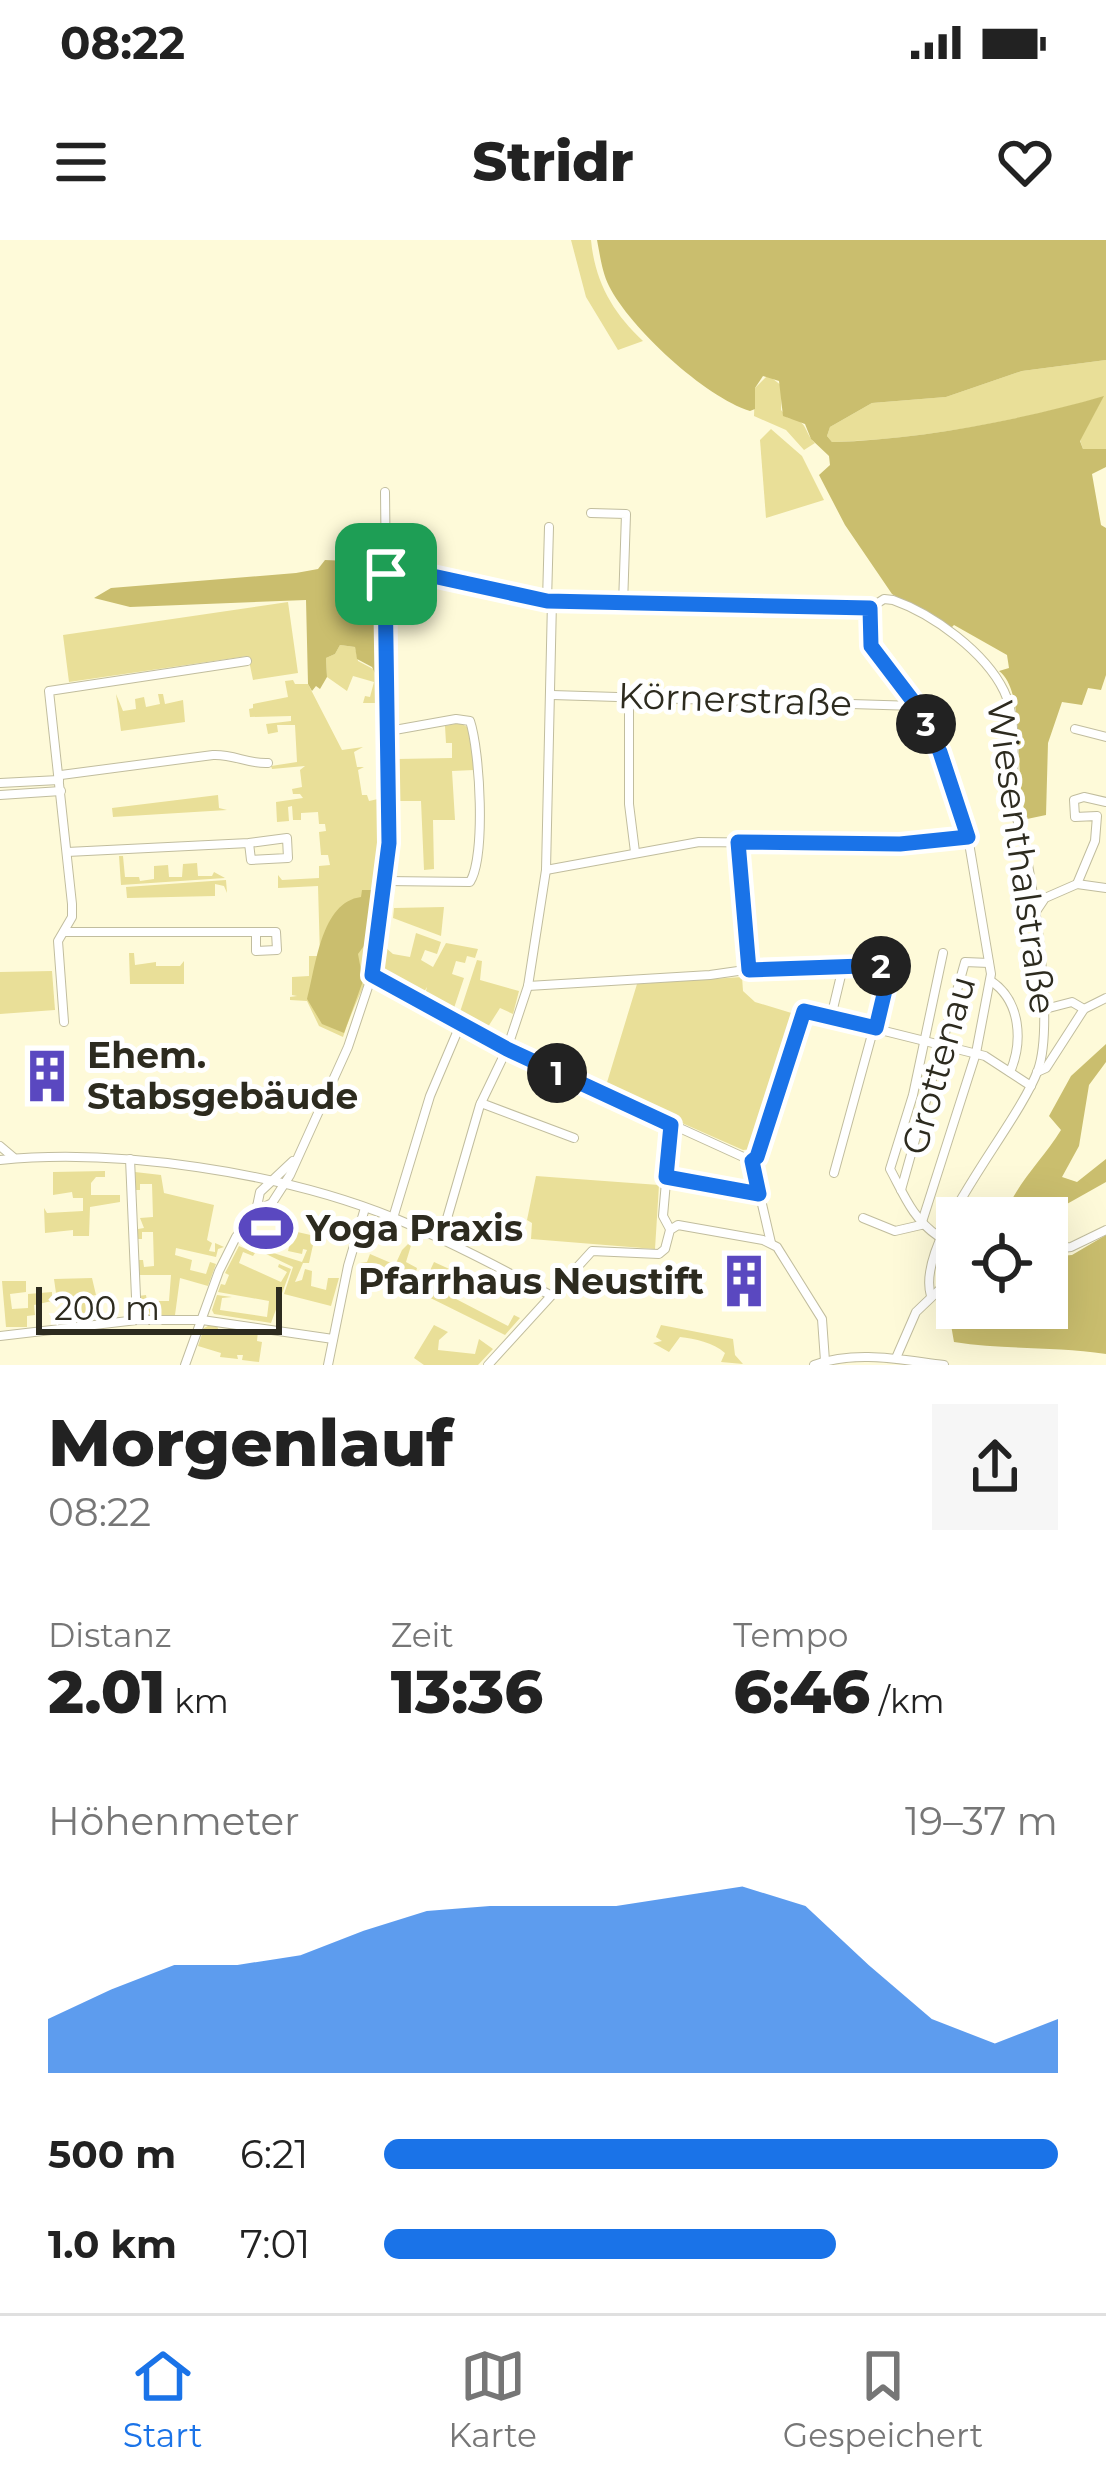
<!DOCTYPE html>
<html lang="de">
<head>
<meta charset="utf-8">
<style>
  body { margin:0; font-family:Montserrat,sans-serif; background:#f6f6f6; color:#222; height:100vh; display:flex; flex-direction:column; font-size:45px; white-space:nowrap }
  * { box-sizing:border-box; margin:0 }
  p { font-size:39px; color:#767676 }
  .icon { flex:none; width:66px; height:66px; fill:none; stroke:currentColor; stroke-width:2; stroke-linecap:round; stroke-linejoin:round }
  .map { position:relative; height:1125px; overflow:hidden }
  .sheet { display:flex; flex-direction:column; background:#fff; flex:1 }
  .sheet>* { flex:none }
  .buttons { position:absolute; left:936px; top:957px; display:grid; gap:24px }
  .buttons a { display:grid; place-items:center; width:132px; height:132px; border-radius:0px; background:#fff; box-shadow:0 12px 48px #0002; font-size:60px }
  .scale { position:absolute; left:36px; bottom:30px; width:246px; box-sizing:border-box; padding-left:12px; border:6px solid #2d2b1f; border-top:0; font-size:33px; line-height:42px; white-space:nowrap; color:#2d2b1f; -webkit-text-stroke:9px #fff; paint-order:stroke }
  .pin { position:absolute; display:grid; place-items:center; width:102px; height:102px; color:#fff; margin:-51px; border-radius:24px; box-shadow:0 6px 18px #0006 }
  .km { position:absolute; width:60px; height:60px; margin:-30px; border-radius:50%; background:#222; color:#fff; font-size:33px; line-height:60px; text-align:center }
  .round { display:grid; place-items:center; flex:none; width:126px; height:126px; border-radius:0px; background:#f6f6f6 }
  .overview { display:flex; align-items:center; justify-content:space-between; height:204px; padding:0 48px }
  h1 { font-size:66px; font-weight:800; line-height:90px }
  .figures { display:grid; grid-template-columns:repeat(3,1fr); gap:18px; height:204px; padding:12px 48px }
  .figures div { display:grid; align-content:center }
  .figures b { font-size:60px; font-weight:800 }
  .figures small { font-size:33px; font-weight:400 }
  .figures p { font-size:33px }
  .chart { height:336px; padding:24px 48px }
  .chart p { display:flex; justify-content:space-between }
  .chart svg { width:100%; height:216px; margin-top:12px; fill:#1a73e8; opacity:.7 }
  ul { padding:0 48px; list-style:none; font-size:39px }
  li { display:grid; grid-template-columns:192px 144px 1fr; align-items:center; height:90px }
  li i { height:30px; border-radius:15px; background:#1a73e8 }
  .status { display:flex; justify-content:space-between; align-items:center; height:84px; padding:0 60px; background:#fff; direction:ltr }
  .status svg { height:33px; fill:currentColor }
  header { display:flex; justify-content:space-between; align-items:center; height:156px; padding:0 48px; background:#fff; font-size:54px; font-weight:800 }
  .dock { display:flex; justify-content:space-around; align-items:center; height:168px; border-top:3px solid #e0e0e0; background:#fff; font-size:33px; color:#767676 }
  .dock a { display:grid; justify-items:center; gap:6px }
  .dock .current { color:#1a73e8 }
  .map>svg:first-child { display:block }
  .green { fill:#e9df98 }
  .forest { fill:#cabe6e }
  .lines { fill:none; stroke-linecap:round; stroke-linejoin:round }
  .street-casing { stroke:#c1bd9e; stroke-width:10 }
  .street { stroke:#fff; stroke-width:8 }
  .route-casing { stroke:#fff; stroke-width:24 }
  .route { stroke:#1a73e8; stroke-width:15 }
  .labels { text-anchor:middle; dominant-baseline:central; stroke-width:10; stroke-linejoin:round; paint-order:stroke }
  .street-label { font-size:36px; fill:#2d2b1f; stroke:#fff }
  .poi-label { font-size:36px; font-weight:bold; fill:#2d2b1f; stroke:#fff; text-anchor:start }
</style>
</head>
<body>
<div class="status"><b>08:22</b><svg viewBox="0 0 49 12"><path d="M0 12V9h3v3zM5 12V6h3v6zM10 12V3h3v9zM15 12V0h3v12zM26 1h20v11H26zM47 4h2v5h-2z"/></svg></div>
<header><svg class="icon" aria-label="menu" viewBox="0 0 24 24"><path d="M4 6h16M4 12h16M4 18h16"/></svg>Stridr<svg class="icon" aria-label="heart" viewBox="0 0 24 24"><path d="M12 20l-8-8c-3-5 5-10 8-4 3-6 11-1 8 4z"/></svg></header>
<div class="map">
<svg width="1106" height="1125" viewBox="0 0 1106 1125">
  <rect width="100%" height="100%" fill="#fefad9"/>
  <!-- green -->
  <g class="green">
    <path d="M 571,0 L 591,0 C 595,42 613,73 643,101 L 618,110 L 586,57 Z"/>
    <path d="M 1106,120 L 1106,209 L 1083,209 L 1080,200 L 1103,157 C 1018,181 919,200 832,202 L 827,196 L 830,187 L 872,163 L 946,157 L 1022,131 Z"/>
    <path d="M 768,135 L 782,146 L 781,170 L 788,178 C 809,180 803,192 815,203 L 804,210 L 786,190 L 754,176 L 755,148 Z"/>
    <polygon points="771,189 802,216 824,260 766,278 760,200"/>
    <polygon points="288,362 298,433 253,440 248,416 69,442 63,395"/>
    <polygon points="340,405 355,407 358,421 375,430 378,463 363,463 365,456 370,457 374,442 353,436 347,451 327,437 326,418 335,414"/>
    <path d="M 293,440 L 295,444 L 308,444 L 342,510 L 363,507 L 354,512 L 357,527 L 364,527 L 358,530 L 362,555 L 367,555 L 369,561 L 378,559 L 380,553 C 381,597 384,699 367,738 C 359,757 350,775 343,797 L 319,786 L 307,761 L 290,760 L 290,757 L 297,756 L 292,755 L 292,737 L 309,736 L 309,716 L 320,716 L 318,646 L 278,648 L 278,635 L 282,640 L 319,638 L 319,626 L 330,625 L 328,615 L 321,615 L 319,592 L 326,591 L 325,584 L 319,584 L 318,572 L 301,573 L 301,580 L 293,580 L 292,566 L 288,567 L 289,581 L 277,582 L 276,562 L 303,558 L 300,554 L 293,554 L 292,549 L 302,547 L 300,530 L 305,526 L 272,529 L 271,526 L 297,522 L 295,485 L 277,485 L 278,492 L 268,494 L 266,484 L 291,481 L 291,476 L 250,477 L 249,469 L 253,468 L 253,464 L 288,457 L 285,441 Z"/>
    <polygon points="116,454 123,471 136,469 135,459 144,457 146,467 160,464 158,454 163,454 165,464 183,460 185,482 121,491"/>
    <polygon points="460,483 469,488 474,530 452,531 455,580 433,580 434,629 424,630 421,561 397,561 397,519 452,518 452,503 446,503 445,486"/>
    <polygon points="218,555 219,568 227,570 113,577 112,568"/>
    <polygon points="119,616 123,616 125,637 139,637 140,641 154,639 154,626 168,625 169,637 182,637 183,624 197,623 198,636 212,636 214,632 225,638 121,645"/>
    <polygon points="226,640 227,653 224,646 215,644 215,656 127,658 126,647"/>
    <polygon points="444,667 441,696 393,678 394,668"/>
    <polygon points="416,693 441,702 437,714 425,710 421,720 433,727 446,703 478,709 475,718 467,716 465,723 456,721 452,734 464,738 453,771 425,755 427,747 423,754 383,730 386,708 393,714 410,717"/>
    <polygon points="129,713 134,713 135,725 156,722 156,726 180,726 184,721 184,744 130,744"/>
    <polygon points="477,720 482,721 480,740 519,751 513,774 500,768 486,790 459,775"/>
    <polygon points="52,731 55,770 0,774 0,732"/>
    <polygon points="742,737 743,751 755,762 798,775 753,909 743,910 605,849 637,744"/>
    <polygon points="105,931 105,937 96,937 91,943 91,955 120,955 120,962 90,967 89,996 73,996 73,990 45,993 44,968 47,973 83,971 83,958 73,958 72,952 53,955 53,932"/>
    <polygon points="135,932 161,935 164,953 214,965 207,1000 212,1003 209,1011 215,1012 215,1003 224,1007 218,1009 216,1017 176,1008 175,1015 192,1020 190,1030 206,1034 210,1022 216,1024 208,1046 180,1038 175,1075 140,1075 138,1056 146,1055 147,1061 169,1061 171,1035 137,1035 136,1020 143,1020 144,1027 154,1026 153,992 142,992 142,999 138,999 138,989 144,988 140,978 153,977 152,944 140,944 140,950 136,950"/>
    <polygon points="536,936 659,945 655,1009 531,999 532,983 527,980"/>
    <polygon points="250,991 267,1011 302,1022 307,1010 303,1009 302,1014 288,1011 293,991 315,996 309,1023 303,1023 295,1042 302,1040 305,1029 312,1031 311,1046 326,1050 328,1038 339,1038 331,1066 284,1054 293,1027 241,1002"/>
    <polygon points="413,999 406,1022 417,1028 415,1035 426,1039 434,1022 467,1037 456,1059 508,1086 514,1075 520,1078 505,1095 360,1023 367,1022 370,1014 391,1023 388,1030 392,1032 402,1010"/>
    <polygon points="239,1006 255,1013 253,1016 243,1012 239,1023 281,1042 287,1032 278,1027 279,1024 291,1029 271,1083 214,1074 212,1070 217,1055 232,1057 222,1058 220,1070 267,1077 269,1061 218,1052 221,1044 225,1045 229,1035 225,1033"/>
    <polygon points="92,1038 96,1055 85,1057 86,1074 94,1074 94,1079 79,1081 77,1058 57,1060 54,1039"/>
    <polygon points="2,1041 26,1041 26,1052 10,1054 12,1069 28,1068 28,1054 52,1052 52,1061 34,1065 35,1075 27,1076 27,1087 6,1087"/>
    <polygon points="210,1085 217,1086 219,1091 254,1095 258,1091 257,1101 262,1102 259,1122 242,1120 243,1115 237,1115 238,1119 220,1117 221,1113 198,1106 204,1088"/>
    <polygon points="434,1085 448,1092 439,1100 438,1110 475,1114 479,1099 493,1109 478,1125 424,1125 414,1118"/>
    <path d="M 661,1085 L 733,1099 L 735,1115 L 743,1124 L 721,1122 L 725,1113 C 713,1102 695,1099 680,1097 L 669,1112 L 653,1103 L 662,1101 L 656,1097 Z"/>
  </g>
  <!-- forest -->
  <g class="forest">
    <path d="M 597,0 L 1106,0 L 1106,120 L 1022,131 L 946,157 L 872,163 L 830,187 L 827,196 L 832,202 C 918,200 1021,180 1104,156 L 1080,201 L 1083,209 L 1106,209 L 1106,227 L 1092,234 L 1101,285 L 1106,288 L 1106,435 L 1101,450 L 1088,448 L 1082,465 L 1062,462 L 1048,503 L 1046,575 L 1027,579 C 1012,540 1028,453 999,431 L 1009,428 L 1007,415 L 954,385 L 949,390 L 892,354 L 845,285 L 819,235 L 830,225 L 829,216 L 811,199 L 805,184 L 783,176 L 779,141 L 763,136 L 755,148 L 755,169 L 750,171 C 705,157 630,88 609,46 C 602,32 600,15 597,0 Z"/>
    <polygon points="325,320 372,322 379,328 377,437 372,427 357,419 355,407 340,405 335,414 326,418 327,437 320,449 316,446 312,451 308,444 306,360 130,367 94,358 111,348 296,333 318,329"/>
    <path d="M 362,650 L 378,650 C 375,686 380,686 358,714 L 363,741 L 344,793 L 322,784 L 307,759 C 316,726 321,662 361,657 Z"/>
    <path d="M 1106,804 L 1106,822 L 1089,845 L 1079,906 L 1062,937 L 1077,942 L 1106,919 L 1106,942 L 1042,978 L 1004,978 C 1015,944 1042,921 1061,890 L 1049,876 L 1071,836 Z"/>
    <path d="M 1106,995 L 1106,1114 C 1055,1106 1005,1110 954,1102 L 947,1062 L 957,1054 L 957,1068 L 1047,1068 L 1047,1017 L 1072,1015 Z"/>
  </g>
  <g class="lines">
    <defs>
      <g id="street">
        <polyline points="591,273 626,274 623,365"/>
        <path d="M 387,331 L 396,329 L 552,361 L 870,368 L 884,359 L 893,360 C 933,374 985,412 1004,451 C 1021,486 1009,531 1015,568 C 1017,583 1023,598 1026,613 C 1035,662 1054,785 1038,830 C 1016,889 914,1001 931,1056"/>
        <polyline points="547,361 549,287"/>
        <polyline points="870,368 871,406 917,466 940,511 968,597 991,734 976,813 921,985"/>
        <polyline points="552,455 916,466"/>
        <polyline points="629,455 629,564 635,612"/>
        <polyline points="1075,489 1106,497"/>
        <path d="M 61,535 L 213,515 C 234,514 247,524 268,523"/>
        <polyline points="0,543 59,540"/>
        <polyline points="0,555 61,551"/>
        <polyline points="738,602 749,730"/>
        <polyline points="67,612 249,603 251,620 288,618 287,598 249,603"/>
        <polyline points="546,630 699,602 900,604 968,597"/>
        <path d="M 386,641 L 470,642 C 486,616 480,511 470,481 L 456,479 L 389,491"/>
        <polyline points="1077,644 1106,648"/>
        <polyline points="1033,676 1045,658 1077,644 1095,601 1097,576 1075,577 1074,560 1084,557 1106,562"/>
        <polyline points="64,692 276,692 277,710 256,711 256,693"/>
        <polyline points="372,735 502,807 752,921"/>
        <path d="M 991,741 C 1021,761 1023,802 1010,832"/>
        <polyline points="528,746 710,735 759,728 891,725 834,933"/>
        <polyline points="1045,769 1072,762 1084,769"/>
        <polyline points="831,777 843,727"/>
        <polyline points="64,782 58,701 72,677 72,664 49,451 247,421"/>
        <polyline points="1037,832 1046,828 1084,769 1106,758"/>
        <polyline points="481,863 574,898"/>
        <polyline points="0,906 13,917"/>
        <polyline points="130,919 137,1080"/>
        <path d="M 0,920 C 117,908 281,932 394,978 C 447,1000 499,1027 550,1055"/>
        <polyline points="666,937 759,954"/>
        <polyline points="901,950 965,722 989,723"/>
        <polyline points="256,971 272,963 290,935 348,807 372,735 389,603 385,252"/>
        <polyline points="393,978 430,856 461,783"/>
        <polyline points="863,978 895,991 921,985"/>
        <polyline points="670,989 663,976 671,885"/>
        <path d="M 938,996 C 913,979 904,955 890,929 L 913,855 L 943,713"/>
        <polyline points="441,999 480,865 507,809 528,746 546,630 552,361"/>
        <polyline points="771,1003 752,921 756,917 804,771 985,816 1031,846"/>
        <polyline points="1047,1010 1071,1007 1106,990"/>
        <polyline points="0,1096 137,1080 202,1080 333,1099"/>
        <polyline points="896,1118 916,1072 957,1033"/>
        <polyline points="185,1125 219,1031 236,997 256,971 260,952 293,921"/>
        <polyline points="328,1125 348,1026 365,968"/>
        <polyline points="488,1125 592,1011 659,1014 665,1009 670,990 678,985 763,1000 777,1007 822,1079 825,1121"/>
        <path d="M 814,1125 C 857,1110 901,1120 944,1125"/>
      </g>
    </defs>
    <!-- street casing -->
    <use href="#street" class="street-casing"/>
    <!-- street -->
    <use href="#street" class="street"/>
  </g>
  <g class="lines">
    <defs>
      <polygon id="route" points="396,328 547,361 870,368 871,406 919,469 940,512 968,597 900,604 738,602 749,730 891,725 876,788 804,771 757,917 752,921 759,954 666,937 671,885 507,809 372,735 389,603 385,339 387,331"/>
    </defs>
    <!-- route casing -->
    <use href="#route" class="route-casing"/>
    <!-- route -->
    <use href="#route" class="route"/>
  </g>
  <!-- icons -->
  <defs>
    <symbol id="building-bare" viewBox="-9 -9 18 18"><path d="M-4-6H4V6H1V3H-1V6H-4ZM-2.5-4.3h1.7v1.8h-1.7ZM.8-4.3h1.7v1.8H.8ZM-2.5-1h1.7V.8h-1.7ZM.8-1h1.7V.8H.8Z" fill="#5a48c0" stroke="#fff" stroke-width="2.5" paint-order="stroke"/></symbol>
    <symbol id="stadium-bare" viewBox="-9 -9 18 18"><path d="M0-5a6.5 5 0 1 0 0 10a6.5 5 0 1 0 0-10ZM-3.5-1.8h7v3.6h-7Z" fill="#5a48c0" stroke="#fff" stroke-width="2.5" paint-order="stroke"/></symbol>
  </defs>
  <g fill-rule="evenodd">
    <use href="#building-bare" x="9" y="798" width="76" height="76"/>
    <use href="#stadium-bare" x="228" y="950" width="76" height="76"/>
    <use href="#building-bare" x="706" y="1003" width="76" height="76"/>
  </g>
  <g class="labels">
    <!-- street labels -->
    <g class="street-label">
      <text transform="translate(735 459) rotate(2)">Körnerstraße</text>
      <text transform="translate(1022 617) rotate(82)">Wiesenthalstraße</text>
      <text transform="translate(938 825) rotate(-74)">Grottenau</text>
    </g>
    <!-- poi labels -->
    <g class="poi-label">
      <text x="87" y="815">Ehem.<tspan x="87" dy="41">Stabsgebäude</tspan></text>
      <text x="306" y="988">Yoga Praxis</text>
      <text x="704" y="1041" text-anchor="end">Pfarrhaus Neustift</text>
    </g>
  </g>
</svg>
<div class="buttons">
<a><svg class="icon" aria-label="locate" viewBox="0 0 24 24"><circle cx="12" cy="12" r="6"/><path d="M12 2v4M12 18v4M2 12h4M18 12h4"/></svg></a>
</div>
<div class="scale">200 m</div>
<div class="pin" style="left:386px;top:334px;background:#1e9e55"><svg class="icon" aria-label="arrive" viewBox="0 0 24 24"><path d="M6 21V4h12l-3 4 3 4H6"/></svg></div>
<b class="km" style="left:557px;top:833px">1</b>
<b class="km" style="left:881px;top:726px">2</b>
<b class="km" style="left:926px;top:484px">3</b>
</div>
<section class="sheet">
<div class="overview"><div><h1>Morgenlauf</h1><p>08:22</p></div><a class="round"><svg class="icon" aria-label="share" viewBox="0 0 24 24"><path d="M12 15V3M7 8l5-5 5 5M5 13v7h14v-7"/></svg></a></div>
<div class="figures">
<div><p>Distanz</p><b>2.01<small> km</small></b></div>
<div><p>Zeit</p><b>13:36</b></div>
<div><p>Tempo</p><b>6:46<small> /km</small></b></div>
</div>
<div class="chart"><p><span>Höhenmeter</span>19–37 m</p>
<svg viewBox="0 0 160 44" preserveAspectRatio="none"><path d="M0 44V33L10 27L20 22L30 22L40 20L50 15L60 11L70 10L80 10L90 10L100 8L110 6L120 10L130 22L140 33L150 38L160 33V44z"/></svg>
</div>
<ul>
<li><b>500 m</b>6:21<i style="width:100%"></i></li>
<li><b>1.0 km</b>7:01<i style="width:67%"></i></li>
</ul>
</section>
<nav class="dock">
<a class="current"><svg class="icon" aria-label="home" viewBox="0 0 24 24"><path d="M3 11l9-7 9 7M6 9v11h12V9"/></svg>Start</a>
<a><svg class="icon" aria-label="map" viewBox="0 0 24 24"><path d="M3 6l6-2 6 2 6-2v14l-6 2-6-2-6 2zM9 4v14M15 6v14"/></svg>Karte</a>
<a><svg class="icon" aria-label="saved" viewBox="0 0 24 24"><path d="M7 4h10v16l-5-4-5 4z"/></svg>Gespeichert</a>
</nav>
</body>
</html>
